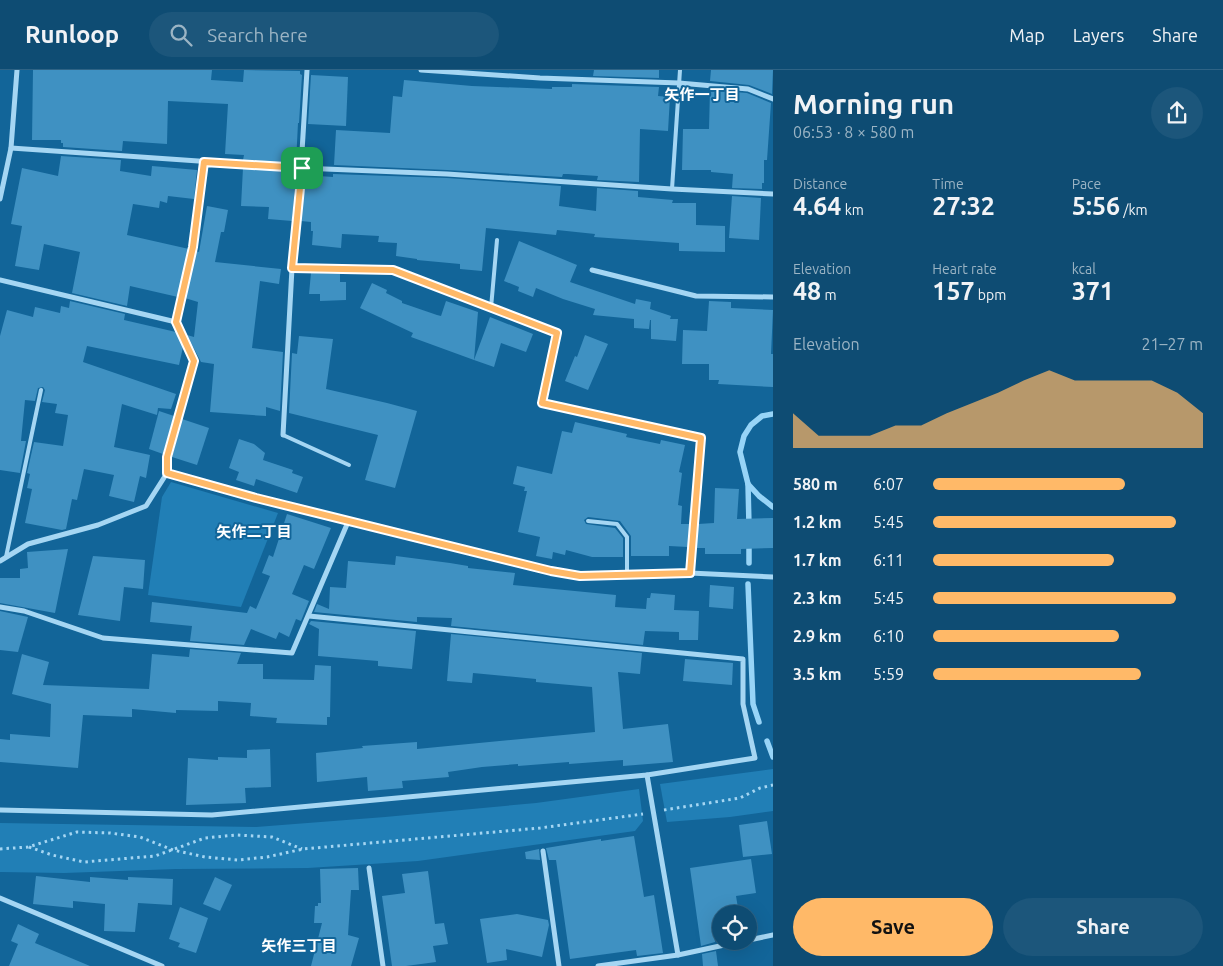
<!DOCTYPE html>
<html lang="en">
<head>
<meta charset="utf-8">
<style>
  body { margin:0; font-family:Ubuntu,"Noto Sans JP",sans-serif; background:#1c567b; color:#f1f3f6; height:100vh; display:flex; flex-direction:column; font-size:19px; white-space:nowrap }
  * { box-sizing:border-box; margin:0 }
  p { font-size:16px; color:#9bb4c4 }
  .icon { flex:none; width:28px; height:28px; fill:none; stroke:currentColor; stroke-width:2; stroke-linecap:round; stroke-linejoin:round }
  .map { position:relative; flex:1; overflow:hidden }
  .side { display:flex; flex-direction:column; background:#0e4c73; width:450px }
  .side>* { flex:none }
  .tools { position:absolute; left:712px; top:835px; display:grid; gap:10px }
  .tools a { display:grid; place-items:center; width:45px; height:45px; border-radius:50%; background:#0e4c73; box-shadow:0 5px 20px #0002,0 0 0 1px #2e6385; font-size:25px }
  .pin { position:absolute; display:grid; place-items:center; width:42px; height:42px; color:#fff; margin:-21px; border-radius:10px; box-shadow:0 2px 8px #0006 }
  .round { display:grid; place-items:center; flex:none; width:52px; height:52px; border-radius:26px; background:#1c567b }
  .overview { display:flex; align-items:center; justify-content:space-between; height:85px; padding:0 20px }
  h1 { font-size:28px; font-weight:700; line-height:38px }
  .figures { display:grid; grid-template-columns:repeat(3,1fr); gap:8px; height:85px; padding:5px 20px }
  .figures div { display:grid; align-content:center }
  .figures b { font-size:25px; font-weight:700 }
  .figures small { font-size:14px; font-weight:400 }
  .figures p { font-size:14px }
  .chart { height:140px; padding:10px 20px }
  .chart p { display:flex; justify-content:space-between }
  .chart svg { width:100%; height:90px; margin-top:5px; fill:#ffb968; opacity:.7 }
  .cta { display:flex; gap:10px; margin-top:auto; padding:10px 20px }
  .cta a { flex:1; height:58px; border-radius:30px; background:#ffb968; color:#111; font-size:20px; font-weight:700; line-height:58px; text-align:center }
  .cta a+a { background:#1c567b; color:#f1f3f6 }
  ul { padding:0 20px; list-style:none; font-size:16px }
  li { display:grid; grid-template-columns:80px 60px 1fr; align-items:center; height:38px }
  li i { height:12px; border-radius:6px; background:#ffb968 }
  header { display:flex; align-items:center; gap:30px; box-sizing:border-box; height:70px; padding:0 25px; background:#0e4c73; border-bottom:1px solid #2e6385 }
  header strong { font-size:24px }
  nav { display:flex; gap:28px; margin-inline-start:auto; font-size:18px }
  .search { width:350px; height:45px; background:#1c567b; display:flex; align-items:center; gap:12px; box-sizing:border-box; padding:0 18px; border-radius:28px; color:#9bb4c4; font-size:19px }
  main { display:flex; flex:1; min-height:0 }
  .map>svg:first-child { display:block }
  .green { fill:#217fb6 }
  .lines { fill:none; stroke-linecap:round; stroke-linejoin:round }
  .stream { stroke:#97d4f7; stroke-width:5.5 }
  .building { fill:#3f91c2 }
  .path { stroke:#a5d6f3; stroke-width:3; stroke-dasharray:2.5 4; stroke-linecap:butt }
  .lane { stroke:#a5d6f3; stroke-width:4 }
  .street { stroke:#a5d6f3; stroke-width:5 }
  .route-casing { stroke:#fff; stroke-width:10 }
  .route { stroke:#ffb968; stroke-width:6 }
  .labels { text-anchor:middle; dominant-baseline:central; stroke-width:4; stroke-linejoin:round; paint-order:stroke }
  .neighbourhood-label { font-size:15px; font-weight:bold; fill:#fff; stroke:#126599 }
</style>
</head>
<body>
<header>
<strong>Runloop</strong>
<div class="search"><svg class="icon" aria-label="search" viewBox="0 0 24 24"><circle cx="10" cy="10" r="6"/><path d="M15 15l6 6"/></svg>Search here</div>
<nav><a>Map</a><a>Layers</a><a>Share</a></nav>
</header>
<main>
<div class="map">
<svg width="773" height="896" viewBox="0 0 773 896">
  <rect width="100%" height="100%" fill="#126599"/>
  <!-- green -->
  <g class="green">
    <polygon points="171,412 278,443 241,537 148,525 162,427"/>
    <polygon points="773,699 773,741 730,747 667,752 660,714"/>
    <polygon points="639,719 643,751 635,761 418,791 308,798 176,799 64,803 0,802 0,753 256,757 385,747 536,733"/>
  </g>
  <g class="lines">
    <!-- stream -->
    <g class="stream">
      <polyline points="773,344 762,346 751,355 744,366 740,382 748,414 759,426 773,437"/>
      <polyline points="748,414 749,456"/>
      <polyline points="749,473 749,493"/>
      <polyline points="748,514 753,634 759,652"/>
      <polyline points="767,671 773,687"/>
    </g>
  </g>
  <!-- building -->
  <g class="building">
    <polygon points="33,0 212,0 211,10 243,12 244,0 300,1 300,4 302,5 299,53 298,53 296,93 243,90 244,85 225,84 228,34 168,31 167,74 123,71 122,81 63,77 63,73 61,73 61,70 32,70"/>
    <polygon points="594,0 659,0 659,8 593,6"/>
    <polygon points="711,0 773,0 772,24 749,15 710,11"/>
    <polygon points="311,5 348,7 346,56 308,54"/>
    <polygon points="404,10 472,16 552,19 552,17 572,17 572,14 659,17 658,26 670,27 668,61 640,59 639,112 597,110 598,106 568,104 563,104 562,107 447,100 334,95 336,60 390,63 393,26 402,27"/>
    <polygon points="710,20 747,23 771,33 767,90 764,90 764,113 762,113 762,119 732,118 733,104 711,102 711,100 682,100 683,59 709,59"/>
    <polygon points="61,86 121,90 120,101 151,106 152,96 197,100 194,129 168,126 167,133 160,131 159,138 133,134 127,165 189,179 178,227 130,216 127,236 72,223 80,182 44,174 39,200 15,196 22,156 11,154 22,98 58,106"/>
    <polygon points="243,98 296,102 292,151 268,149 269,137 241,136"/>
    <polygon points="333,104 447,108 561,116 559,136 596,141 597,118 638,121 638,127 673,130 672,133 696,133 696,155 725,156 725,182 679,181 679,173 594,167 595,164 557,160 556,165 486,158 482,201 460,199 460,194 417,190 417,189 396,186 397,173 378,172 379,166 342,164 341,178 312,175 313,161 311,161 311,152 301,151 305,105 333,107"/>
    <polygon points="732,126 761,128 759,170 729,168"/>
    <polygon points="207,136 228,140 224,162 221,162 215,192 281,199 279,214 260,211 252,278 283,282 280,341 266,337 266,346 210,342 214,294 201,292 187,265 194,267 198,232 185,228 196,181 199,182"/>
    <polygon points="519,171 577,195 570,212 635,234 636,229 651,232 650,239 671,246 670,249 678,249 676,271 651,269 651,250 650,250 649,259 634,258 634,249 593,245 595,239 563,229 536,218 533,227 518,221 519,217 504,211"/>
    <polygon points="311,203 340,204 340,212 346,212 346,230 320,231 320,224 309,224"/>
    <polygon points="372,213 387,220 386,223 402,231 402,233 437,245 441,246 446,231 478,242 474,290 411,267 413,263 360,238"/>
    <polygon points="70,231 125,244 124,250 176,262 183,277 179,295 87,276 83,292 176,324 171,339 158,338 157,345 122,334 114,377 150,385 146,408 140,406 134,432 109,426 114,405 84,399 77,430 72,429 66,459 62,460 25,453 32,419 27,418 30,404 27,403 34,372 63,376 68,345 55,343 57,334 42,332 45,320 43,317 38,318 35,331 25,330 21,371 26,371 20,403 0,400 0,266 7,240 33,247 35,237 60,243 61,236 69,238"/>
    <polygon points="709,231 731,232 731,238 773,240 771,284 773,284 773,317 718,314 719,310 709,310 709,294 682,294 683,260 707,261"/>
    <polygon points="490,247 533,264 526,282 501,273 494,297 474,290"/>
    <polygon points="585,265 608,274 588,320 565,311 575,286 577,287"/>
    <polygon points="299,266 333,269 326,319 387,333 417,341 395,418 365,410 378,365 289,343 292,283 297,284"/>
    <polygon points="159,341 174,346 163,384 149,379"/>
    <polygon points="182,349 209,358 197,395 172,387"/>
    <polygon points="575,352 627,364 626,367 660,374 661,370 685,375 679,402 682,403 678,435 682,436 681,454 690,454 688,477 669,476 669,486 631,486 631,466 620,451 588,447 584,450 586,454 615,458 623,468 623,487 592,487 566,480 565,485 553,482 552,489 536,486 540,467 518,462 527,421 524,421 525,417 513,414 517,396 552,404 562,361 572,363"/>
    <polygon points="239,369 254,374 265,383 263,390 293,400 292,403 303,407 297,423 256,409 254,416 236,410 239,402 229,398"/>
    <polygon points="715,418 739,419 737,449 773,448 773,478 741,479 741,484 705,484 705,478 696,478 698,454 714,453"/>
    <polygon points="287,444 331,458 314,499 304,495 292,524 309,531 301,551 296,549 289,567 279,562 276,569 251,559 244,575 190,571 192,556 150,552 152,532 247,543 250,536 256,539 270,506 262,503 269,485 273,487"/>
    <polygon points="68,479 55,543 0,533 0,508 20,508 20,499 28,498 27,482"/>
    <polygon points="93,486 145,490 143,519 124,517 120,551 78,545"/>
    <polygon points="396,486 450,493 468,496 468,498 515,503 513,515 616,525 615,537 646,539 647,528 650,528 651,523 675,525 674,540 699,541 698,570 679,570 679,562 645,561 643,575 451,556 452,548 417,547 417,552 314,542 317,534 329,539 330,517 346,518 348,491 395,495"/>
    <polygon points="710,515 734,517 733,539 709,537"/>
    <polygon points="0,541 28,547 18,582 0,580"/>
    <polygon points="311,551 416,561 412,599 378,596 378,591 318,586 319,559 309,554"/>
    <polygon points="451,564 642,583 640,604 618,602 623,659 668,654 673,692 623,696 623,690 569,694 569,692 518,696 518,694 482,697 448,702 449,707 402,711 403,718 368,721 367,707 317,712 316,683 363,678 362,676 417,672 417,679 595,662 592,617 536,612 536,609 473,603 472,613 447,611"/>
    <polygon points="190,579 241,583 237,594 263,594 263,609 314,610 315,595 331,596 330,647 327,647 327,655 276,653 277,648 250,646 251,633 218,631 218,641 176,640 176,643 132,639 132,647 83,645 78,698 0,692 0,669 10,670 10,664 50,667 51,634 12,624 22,584 49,592 43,615 149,619 152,584 189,587"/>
    <polygon points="685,589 733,593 732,615 683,611"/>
    <polygon points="270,679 271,717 245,718 246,733 186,735 188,688 218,690 218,687 247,688 247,680"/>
    <polygon points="767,751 772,784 743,787 739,755"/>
    <polygon points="634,766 644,827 654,825 663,883 637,886 636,880 570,889 556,790 549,790 546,778 601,769 601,771"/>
    <polygon points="539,779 540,790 526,789 525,782"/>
    <polygon points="751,789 756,823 736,826 739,844 721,844 721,860 714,861 715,872 701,876 690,798"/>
    <polygon points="358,798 359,820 351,820 348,865 359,868 351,896 311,896 322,853 314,853 315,836 318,836 318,833 321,833 320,799"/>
    <polygon points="428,801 435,854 444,853 448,874 433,876 436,892 406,896 392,896 382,826 405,823 402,804"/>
    <polygon points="36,806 90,812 90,807 128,810 128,807 173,809 172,835 138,833 135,862 104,861 105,834 73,831 73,838 33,834"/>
    <polygon points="215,807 232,815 220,841 203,834"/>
    <polygon points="180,837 208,848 196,883 178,877 180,873 169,869"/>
    <polygon points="517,844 548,850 549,855 542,887 506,879 507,890 487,893 480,849"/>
    <polygon points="18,854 39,864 35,873 90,896 9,896 18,874 11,871"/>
    <polygon points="716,881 718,896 703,896 702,884"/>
  </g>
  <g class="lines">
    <!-- path -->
    <g class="path">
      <polyline points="664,740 740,728 760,718 773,715"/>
      <polyline points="29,777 52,785 84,792 155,786 205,768 236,765 272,767 302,779"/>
      <polyline points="0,779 28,777 77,762 110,763 140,767 173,780 205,787 238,790 267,787 303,779 540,758 643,744"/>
    </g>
    <!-- lane -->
    <g class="lane">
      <polyline points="672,119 680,0"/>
      <polyline points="491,238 497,170"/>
      <polyline points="176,252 193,177 204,92"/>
      <polyline points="283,365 349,395"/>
      <polyline points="588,451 617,454 627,467 627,505"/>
      <polyline points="6,487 41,320"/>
    </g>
    <!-- street -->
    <g class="street">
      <polyline points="421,0 540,8 679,13 748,19 773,29"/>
      <polyline points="11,78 301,98 447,104 672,119 773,124"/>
      <polyline points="0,129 11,78 17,0"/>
      <polyline points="292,198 393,201 557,263 542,333 701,368 690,503"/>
      <polyline points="592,200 696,226 773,227"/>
      <polyline points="0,210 176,252 194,291 167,387 167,403 146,436 98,455 28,474 0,491"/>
      <polyline points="283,365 292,198 301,98 307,0"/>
      <polyline points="167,403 256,428 551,501 580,506 690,503 773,507"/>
      <polyline points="0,537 24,541 103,568 292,583 348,452"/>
      <polyline points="647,705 678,885"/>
      <polyline points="0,740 212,745 647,705 755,688 743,634 743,589 309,546"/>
      <polyline points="543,781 559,896"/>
      <polyline points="369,798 383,896"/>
      <polyline points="0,828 162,896"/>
      <polyline points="749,870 773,865"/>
      <polyline points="598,896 678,885 743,871"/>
    </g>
  </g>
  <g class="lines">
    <defs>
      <polygon id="route" points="204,92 302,98 292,198 393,200 557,263 542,333 701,368 690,503 580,506 551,501 256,428 167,403 167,387 194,291 176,252 193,177"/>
    </defs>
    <!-- route casing -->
    <use href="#route" class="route-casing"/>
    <!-- route -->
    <use href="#route" class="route"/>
  </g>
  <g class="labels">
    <!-- neighbourhood labels -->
    <g class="neighbourhood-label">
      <text x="702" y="24">矢作一丁目</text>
      <text x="254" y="461">矢作二丁目</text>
      <text x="299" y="875">矢作三丁目</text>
    </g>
  </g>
</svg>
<div class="tools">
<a><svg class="icon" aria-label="locate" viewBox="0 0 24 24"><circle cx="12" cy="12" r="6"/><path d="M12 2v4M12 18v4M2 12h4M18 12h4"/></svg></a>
</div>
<div class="pin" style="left:302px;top:98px;background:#1e9e55"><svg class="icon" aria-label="arrive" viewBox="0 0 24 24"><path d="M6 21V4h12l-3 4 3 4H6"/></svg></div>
</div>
<section class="side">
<div class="overview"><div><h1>Morning run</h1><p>06:53 · 8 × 580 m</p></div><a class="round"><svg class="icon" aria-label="share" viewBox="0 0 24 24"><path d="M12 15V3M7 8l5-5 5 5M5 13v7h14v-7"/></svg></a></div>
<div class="figures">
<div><p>Distance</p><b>4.64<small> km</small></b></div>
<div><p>Time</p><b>27:32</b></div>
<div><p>Pace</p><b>5:56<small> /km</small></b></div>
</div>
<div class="figures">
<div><p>Elevation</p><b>48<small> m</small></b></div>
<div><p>Heart rate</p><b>157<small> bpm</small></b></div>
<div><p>kcal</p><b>371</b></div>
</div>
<div class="chart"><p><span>Elevation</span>21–27 m</p>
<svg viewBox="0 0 160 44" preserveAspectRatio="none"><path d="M0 44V27L10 38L20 38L30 38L40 33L50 33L60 27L70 22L80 17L90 11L100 6L110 11L120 11L130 11L140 11L150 17L160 27V44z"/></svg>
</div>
<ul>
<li><b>580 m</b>6:07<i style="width:71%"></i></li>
<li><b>1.2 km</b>5:45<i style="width:90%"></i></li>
<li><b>1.7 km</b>6:11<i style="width:67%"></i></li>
<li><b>2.3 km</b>5:45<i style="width:90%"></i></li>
<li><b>2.9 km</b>6:10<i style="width:69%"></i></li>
<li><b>3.5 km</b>5:59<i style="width:77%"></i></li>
</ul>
<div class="cta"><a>Save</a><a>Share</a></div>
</section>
</main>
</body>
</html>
